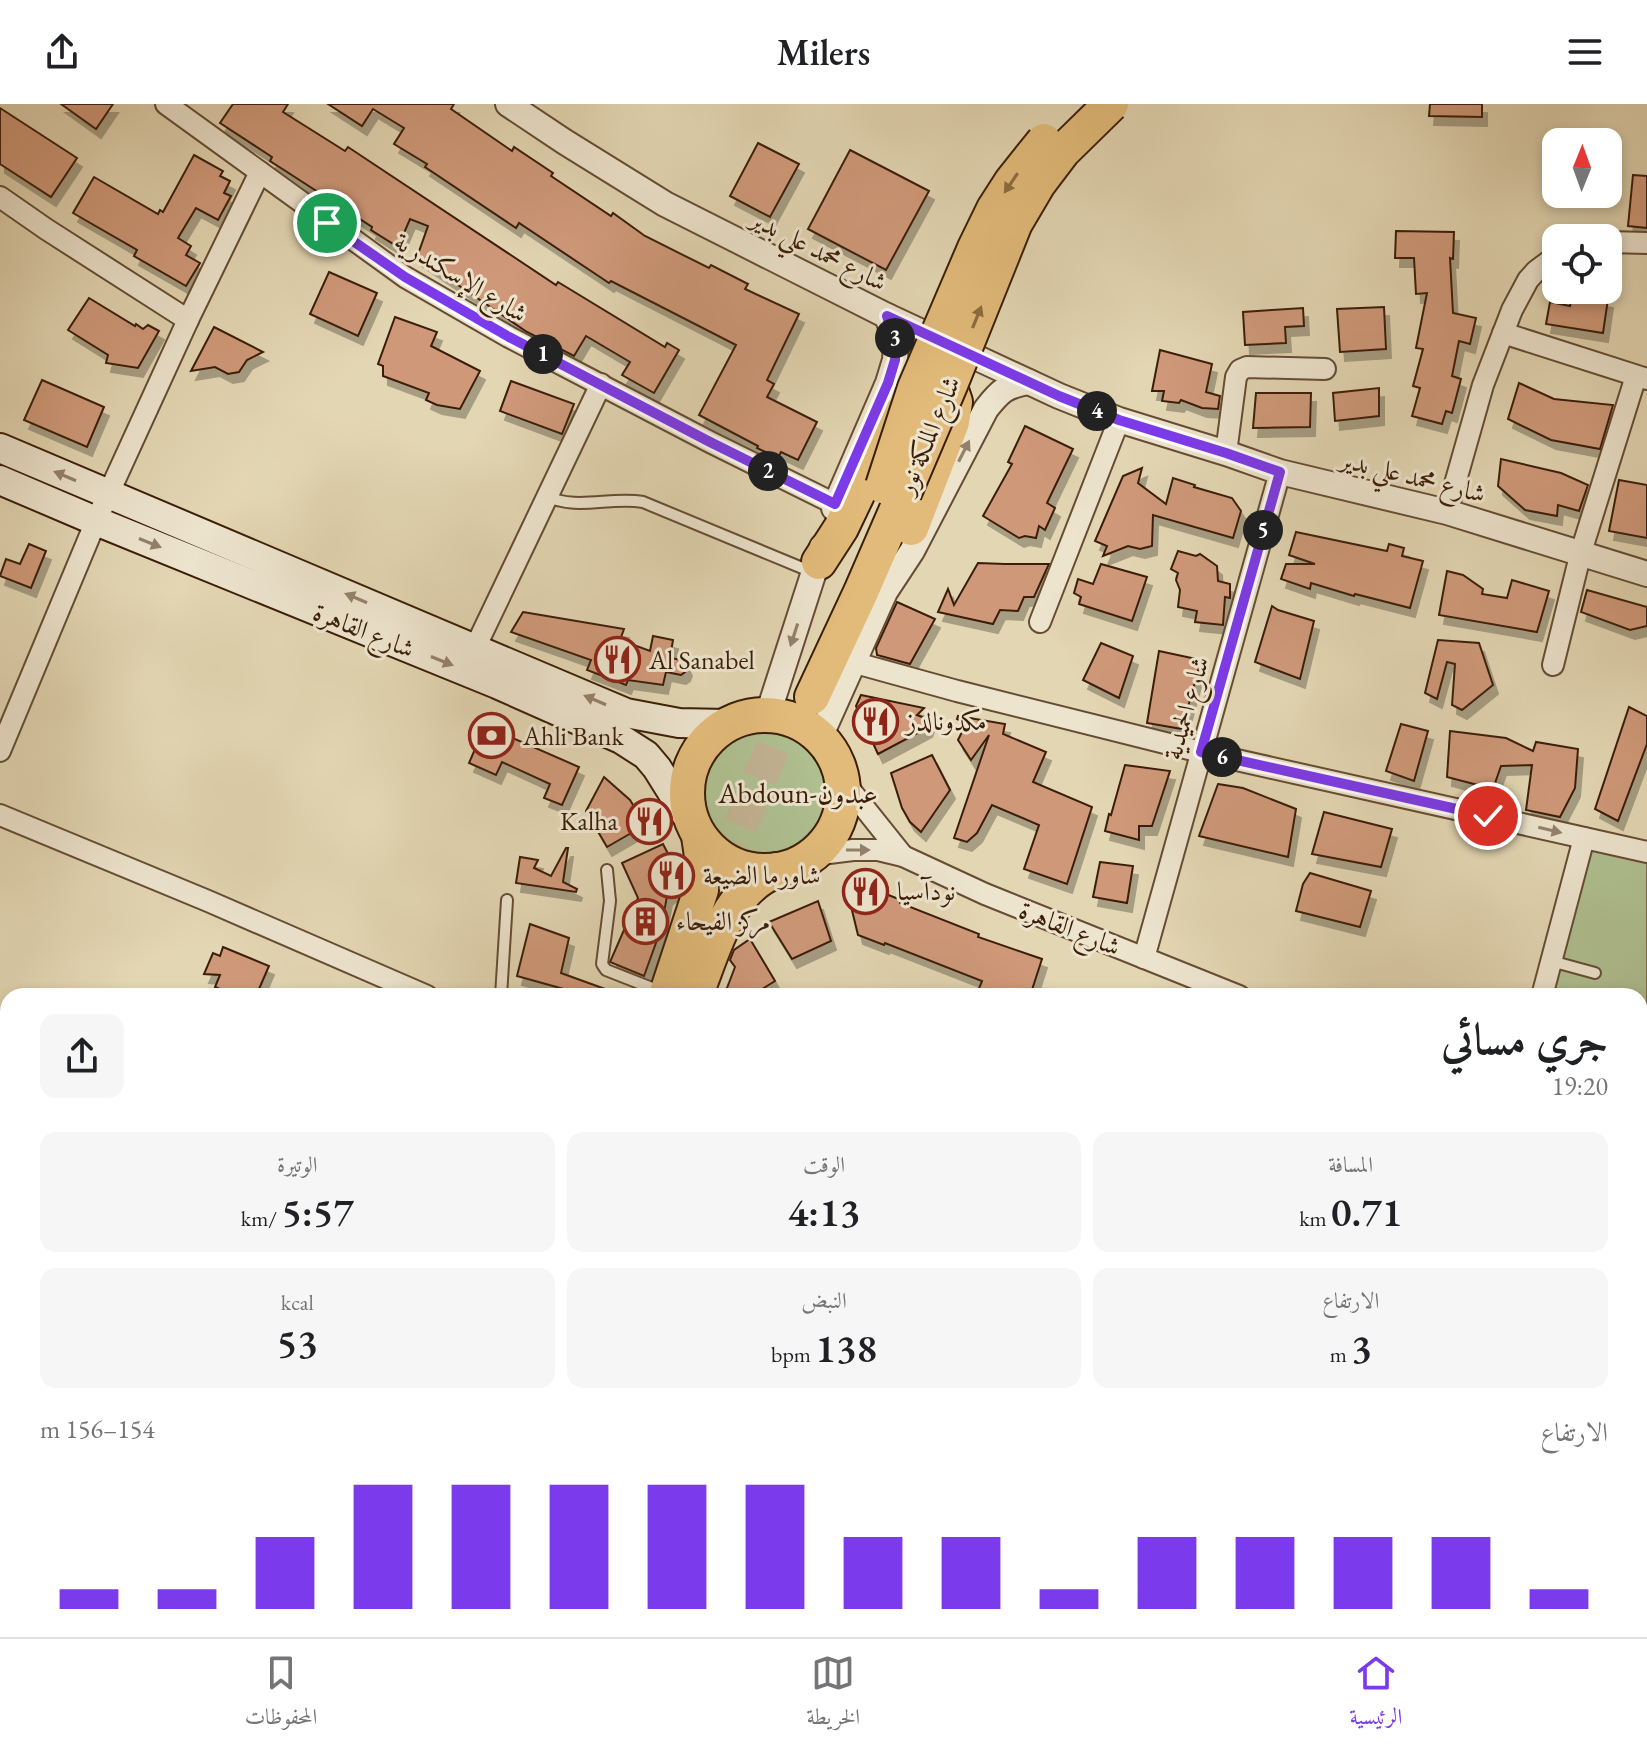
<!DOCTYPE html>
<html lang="ar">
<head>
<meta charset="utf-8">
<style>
  body { margin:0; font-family:"EB Garamond",Amiri,serif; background:#f6f6f6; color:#202124; direction:rtl; height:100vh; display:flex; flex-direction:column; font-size:30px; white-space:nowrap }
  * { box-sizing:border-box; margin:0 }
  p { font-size:26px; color:#757577 }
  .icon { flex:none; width:44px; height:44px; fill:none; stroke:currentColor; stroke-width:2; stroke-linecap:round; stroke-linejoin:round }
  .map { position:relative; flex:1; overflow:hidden; direction:ltr }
  .details { position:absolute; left:0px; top:884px; width:1648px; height:650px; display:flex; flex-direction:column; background:#fff; border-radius:24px 24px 0 0; box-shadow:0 4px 12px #0003; direction:rtl }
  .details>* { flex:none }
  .needle { width:52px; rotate:1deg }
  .tools { position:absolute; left:1542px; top:24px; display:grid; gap:16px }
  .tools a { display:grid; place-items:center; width:80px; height:80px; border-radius:16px; background:#fff; box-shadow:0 4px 12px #0003; font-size:40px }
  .pin { position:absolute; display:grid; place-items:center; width:68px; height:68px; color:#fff; margin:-34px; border:4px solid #fff; border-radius:50%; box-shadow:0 2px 8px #0007 }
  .km { position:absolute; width:40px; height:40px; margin:-20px; border-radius:50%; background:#222; color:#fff; font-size:22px; line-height:40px; text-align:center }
  .round { display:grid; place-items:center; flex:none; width:84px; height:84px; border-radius:16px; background:#f6f6f6 }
  .head { display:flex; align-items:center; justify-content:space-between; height:136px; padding:0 40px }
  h1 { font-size:44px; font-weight:600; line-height:60px }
  .figures { display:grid; grid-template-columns:repeat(3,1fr); gap:12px; height:136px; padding:8px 40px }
  .figures div { display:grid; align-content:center; border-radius:16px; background:#f6f6f6; text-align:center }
  .figures b { font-size:40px; font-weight:600 }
  .figures small { font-size:22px; font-weight:400 }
  .figures p { font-size:22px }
  .chart { height:224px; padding:16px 40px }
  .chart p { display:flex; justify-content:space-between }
  .chart svg { width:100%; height:144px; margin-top:8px; stroke:#7c3aed; stroke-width:6 }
  header { display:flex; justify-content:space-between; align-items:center; height:104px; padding:0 40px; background:#fff; font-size:36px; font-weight:600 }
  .tab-bar { display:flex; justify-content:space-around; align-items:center; height:112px; border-top:2px solid #e0e0e0; background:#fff; font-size:22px; color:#757577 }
  .tab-bar a { display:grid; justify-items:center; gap:4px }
  .tab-bar .active { color:#7c3aed }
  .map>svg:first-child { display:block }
  .green { fill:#afbf90; stroke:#756e4c; stroke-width:2 }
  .building { fill:#cf9979; stroke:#3b1e08; stroke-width:2; filter:url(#shadow) }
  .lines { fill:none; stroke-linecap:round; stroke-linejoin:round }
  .trunk-tunnel { stroke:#c1b191; stroke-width:34; stroke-dasharray:34 17; stroke-linecap:butt }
  .service-casing { stroke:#654c33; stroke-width:14 }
  .minor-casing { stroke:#654c33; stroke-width:24 }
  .tertiary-casing { stroke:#654c33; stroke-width:28 }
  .secondary-casing { stroke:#3b1e08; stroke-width:32 }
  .trunk-casing { stroke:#3b1e08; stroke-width:38 }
  .service { stroke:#ede4ce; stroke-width:10 }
  .minor { stroke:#ede4ce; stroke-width:20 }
  .tertiary { stroke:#ede4ce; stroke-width:24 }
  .secondary { stroke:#ede4ce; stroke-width:28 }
  .trunk { stroke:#e2bb7a; stroke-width:34 }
  .trunk-bridge-casing { stroke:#3b1e08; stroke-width:38; stroke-linecap:butt }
  .trunk-bridge { stroke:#e2bb7a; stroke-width:34 }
  .oneway { fill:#8e6c41 }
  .oneway2 { fill:#94816b }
  .route-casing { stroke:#fff; stroke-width:16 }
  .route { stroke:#7c3aed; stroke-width:10 }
  .labels { text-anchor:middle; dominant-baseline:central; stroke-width:6; stroke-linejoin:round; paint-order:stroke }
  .street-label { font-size:26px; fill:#3b1e08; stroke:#ede4ce }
  .poi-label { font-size:26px; fill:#3b1e08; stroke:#ede4ce; text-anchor:start }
  .neighbourhood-label { font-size:28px; fill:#3b1e08; stroke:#ede4ce }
</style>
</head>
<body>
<header><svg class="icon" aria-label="menu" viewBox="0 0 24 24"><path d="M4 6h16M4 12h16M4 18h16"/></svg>Milers<svg class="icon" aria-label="share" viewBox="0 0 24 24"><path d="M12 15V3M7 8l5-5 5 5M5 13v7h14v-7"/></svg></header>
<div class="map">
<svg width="1647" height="1533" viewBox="0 0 1647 1533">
  <defs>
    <filter id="shadow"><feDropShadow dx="5" dy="9" stdDeviation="0" flood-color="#0004"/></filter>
  </defs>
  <rect width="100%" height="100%" fill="#e3d6b3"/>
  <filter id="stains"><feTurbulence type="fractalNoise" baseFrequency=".0025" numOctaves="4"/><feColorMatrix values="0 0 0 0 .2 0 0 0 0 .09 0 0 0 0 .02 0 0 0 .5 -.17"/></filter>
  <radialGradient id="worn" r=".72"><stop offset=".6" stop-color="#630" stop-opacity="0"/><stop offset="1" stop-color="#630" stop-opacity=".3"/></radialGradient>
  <!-- green -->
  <g class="green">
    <circle cx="766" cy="687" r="64"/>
    <polygon points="1586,738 1647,753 1647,1287 1640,1285 1640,892 1544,892"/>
  </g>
  <!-- building -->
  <g class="building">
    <polygon points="61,0 113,0 96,25"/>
    <polygon points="233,0 288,0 283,8 345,47 348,43 556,181 558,178 665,243 667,239 679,246 654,289 622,271 630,258 586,232 574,252 527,228 417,153 428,122 410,115 398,143 371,126 372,123 270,57 272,53 220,19"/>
    <polygon points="328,0 454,0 451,5 512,47 514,43 553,69 551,72 611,112 613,109 645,132 709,164 711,161 748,180 745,185 799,210 767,276 774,280 767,293 817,318 798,356 781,348 778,354 757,344 758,342 699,311 736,241 611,177 609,179 519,119 516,124 425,63 427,60 394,40 404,24 373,5 362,22"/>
    <polygon points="1430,0 1482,0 1482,13 1429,12"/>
    <polygon points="0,4 77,54 51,93 0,60"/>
    <polygon points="758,39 799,60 770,113 730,92"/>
    <polygon points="850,46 929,87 886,166 808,125"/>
    <polygon points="194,51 223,67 220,72 230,77 224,89 231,92 218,116 196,104 178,134 191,142 186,151 200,159 186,182 134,152 137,146 73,109 94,73 158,110 160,106 163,108"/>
    <polygon points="1633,71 1647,72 1647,124 1628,122"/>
    <polygon points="1396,127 1454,128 1453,155 1450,154 1453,209 1476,214 1470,240 1459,237 1452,272 1461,275 1452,309 1446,307 1442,320 1412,312 1420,284 1413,282 1423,245 1416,244 1427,189 1416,190 1414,154 1395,154"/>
    <polygon points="329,168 377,189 358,232 310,210"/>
    <polygon points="1572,189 1608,195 1603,229 1546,220 1550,198 1570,202"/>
    <polygon points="89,194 135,222 136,220 143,225 148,221 159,227 138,264 106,259 108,251 68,226"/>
    <polygon points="1384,203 1386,245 1340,248 1337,205"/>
    <polygon points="1303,204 1304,222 1285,223 1286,239 1245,241 1243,208"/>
    <polygon points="395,213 437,228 431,242 480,267 460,305 437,301 426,296 429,289 383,272 383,262 378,260"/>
    <polygon points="214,223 263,248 247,256 239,268 228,270 215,263 191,267"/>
    <polygon points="1160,246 1212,260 1206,288 1220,292 1218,305 1202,304 1181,296 1179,299 1162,297 1164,287 1152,287"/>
    <polygon points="42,276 104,303 87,343 24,316"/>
    <polygon points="511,277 574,300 562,330 500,307"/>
    <polygon points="1519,279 1554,295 1613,301 1600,345 1551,336 1508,315"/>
    <polygon points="1379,284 1379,312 1335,317 1333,289"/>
    <polygon points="1256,289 1311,289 1310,323 1253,324"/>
    <polygon points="1025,322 1073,345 1047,399 1055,404 1045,426 1039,422 1036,434 1025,432 1019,434 983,412 1012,360 1008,358"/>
    <polygon points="1501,355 1561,369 1588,381 1579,407 1558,401 1557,412 1525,406 1498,382"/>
    <polygon points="1142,364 1138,379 1166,400 1173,374 1195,381 1194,383 1232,394 1241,407 1233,434 1153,411 1152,442 1140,445 1128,442 1103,452 1107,442 1095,437 1123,372"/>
    <polygon points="1619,376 1647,381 1647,434 1609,427"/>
    <polygon points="1296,428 1387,447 1389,440 1404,444 1402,452 1423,457 1410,504 1355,490 1354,492 1311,479 1310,485 1281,475 1286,460 1315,460 1289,451"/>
    <polygon points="29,440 46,447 31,484 0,472 6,455 20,460"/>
    <polygon points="1178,447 1196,452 1200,450 1217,462 1218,477 1230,480 1230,494 1225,493 1223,521 1195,518 1197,507 1178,503 1180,486 1176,476 1178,469 1171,465"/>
    <polygon points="978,459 1005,460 1049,460 1034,493 1024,493 1018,507 1000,506 993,520 938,508 948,485 954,501"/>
    <polygon points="1101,460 1147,473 1132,517 1079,500 1081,493 1074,489 1078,475 1093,480"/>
    <polygon points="1447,467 1463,471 1483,485 1482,490 1507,494 1512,476 1549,487 1537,528 1439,511"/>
    <polygon points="1587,486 1647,503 1647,522 1630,526 1581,508"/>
    <polygon points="897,498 935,515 910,560 877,551 876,544"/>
    <polygon points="1272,502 1278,506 1314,517 1300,575 1255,558"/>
    <polygon points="523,508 624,525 620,536 650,547 653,532 673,536 670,554 682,556 685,559 687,563 685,568 681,571 666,568 663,581 628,576 626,581 587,566 591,556 511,528"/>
    <polygon points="1438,536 1479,539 1493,581 1462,606 1452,601 1455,560 1447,558 1437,595 1425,589"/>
    <polygon points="1101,539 1133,552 1119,594 1083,576"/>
    <polygon points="1159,547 1201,556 1182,625 1147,619"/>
    <polygon points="861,591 924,604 917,611 930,616 927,624 878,650 856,602"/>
    <polygon points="1629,603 1647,612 1647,640 1618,717 1595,705"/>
    <polygon points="958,612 1005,620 1003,630 1046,648 1033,678 1092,703 1067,780 1024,765 1039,721 992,701 977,729 967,738 954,734 989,631 971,656 958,636 966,620 957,615"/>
    <polygon points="1401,620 1428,627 1414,677 1386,667"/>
    <polygon points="485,622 579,663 562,701 544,694 550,680 502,658 496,671 469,659"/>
    <polygon points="1450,627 1506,634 1533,647 1536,638 1578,645 1575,684 1560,713 1526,706 1532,661 1501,662 1493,685 1447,673"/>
    <polygon points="932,651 950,686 921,728 910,718 902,704 891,669"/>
    <polygon points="1125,661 1170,667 1152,722 1139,722 1139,736 1105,727 1109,710 1111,711"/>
    <polygon points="604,673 630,696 645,721 607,743 586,707"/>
    <polygon points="1218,680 1243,684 1296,705 1288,753 1199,732"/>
    <polygon points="1324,708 1392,725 1381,763 1312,750"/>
    <polygon points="663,740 682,777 681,782 667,792 661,825 644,872 610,858 638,794 622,759"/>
    <polygon points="566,744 568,744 563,778 577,785 576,788 516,779 520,753 538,756 534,764 551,772"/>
    <polygon points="1100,758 1133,762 1127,799 1093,793"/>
    <polygon points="1310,769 1371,787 1360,823 1296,807 1303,780"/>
    <polygon points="853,783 868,789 869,785 885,791 886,790 901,796 900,799 979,830 978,833 1042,855 1030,892 992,892 978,887 982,877 885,839 884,841 858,831 849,794"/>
    <polygon points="818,797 831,837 792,855 769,818"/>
    <polygon points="530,820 569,834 561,869 619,890 619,892 577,892 578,889 517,872"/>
    <polygon points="750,835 775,877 751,892 724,892 735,863 730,856 734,846"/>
    <polygon points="223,843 269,862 256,892 237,892 215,883 220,871 204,870 213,849 220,852"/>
  </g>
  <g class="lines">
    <!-- trunk-tunnel -->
    <polyline class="trunk-tunnel" points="701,816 796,587"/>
    <defs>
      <g id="service">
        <path d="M 546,392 C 577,407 611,392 643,398 L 812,468"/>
        <polyline points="607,766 610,797 602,860 606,866 662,888"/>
        <polyline points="1551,857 1595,869"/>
        <polyline points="501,892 507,796"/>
      </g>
      <g id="minor">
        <polyline points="166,0 405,173 509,233 710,338 835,400"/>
        <polyline points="0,93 46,125 188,216"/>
        <polyline points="1608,138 1647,139"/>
        <polyline points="1503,229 1647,275"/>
        <polyline points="1226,349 1236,273 1240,266 1247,263 1325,265"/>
        <polyline points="1447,408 1483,281 1512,206 1528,176 1536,167 1556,152"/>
        <polyline points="1040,518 1119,316"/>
        <polyline points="475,544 601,280"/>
        <polyline points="852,558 957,587 1201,648 1647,748"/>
        <polyline points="1553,561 1581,448 1636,272"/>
        <polyline points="0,647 96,417 188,216 260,68"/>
        <polyline points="843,677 903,752"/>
        <polyline points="0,711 208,797 427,892"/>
        <polyline points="813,751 853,746 878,746 903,752 985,790 1239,892"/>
        <polyline points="1144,854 1280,368"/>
        <polyline points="1542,892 1584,734"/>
        <polyline points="0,1200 8,1204"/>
        <polyline points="1640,1281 1647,1283"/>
        <polyline points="1640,1427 1647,1400"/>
        <polyline points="0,1468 8,1448"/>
        <polyline points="971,1526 999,1533"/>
        <polyline points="1191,1533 1193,1526"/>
        <polyline points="1378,1533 1379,1526"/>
      </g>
      <g id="tertiary">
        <polyline points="508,0 565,38 665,100 887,212 1059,292 1119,316 1226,349 1280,368 1447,408 1647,470"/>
        <polyline points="834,404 888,279 895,256 896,238 887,212"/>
        <polyline points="768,610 822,443"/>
        <path d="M 820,633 L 885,488 L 912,447 L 986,305 C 1000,287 1005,282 1029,278"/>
        <polyline points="0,1432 8,1436"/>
        <polyline points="232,1526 250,1533"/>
      </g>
      <g id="secondary">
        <polyline points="0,344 626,609 679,619 726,620"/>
        <polyline points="0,376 96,417 497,580 621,635 646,651 657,664 692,720"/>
      </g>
      <g id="trunk">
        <polyline points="911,424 952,318 955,298 952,289"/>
        <polyline points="819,458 841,424 894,313"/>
        <polyline points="812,593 861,488 904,389"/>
        <circle cx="765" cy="689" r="78"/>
        <polyline points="666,892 701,786 703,759 699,732"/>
        <path d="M 695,892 C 714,846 726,786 777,766"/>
        <polyline points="388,1533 392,1526"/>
        <polyline points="437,1533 447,1526"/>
      </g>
    </defs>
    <!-- service casing -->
    <use href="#service" class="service-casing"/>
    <!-- minor casing -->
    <use href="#minor" class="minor-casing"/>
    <!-- tertiary casing -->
    <use href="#tertiary" class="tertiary-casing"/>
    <!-- secondary casing -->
    <use href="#secondary" class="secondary-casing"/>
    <!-- trunk casing -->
    <use href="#trunk" class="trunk-casing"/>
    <!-- service -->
    <use href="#service" class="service"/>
    <!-- minor -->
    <use href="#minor" class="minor"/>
    <!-- tertiary -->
    <use href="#tertiary" class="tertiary"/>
    <!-- secondary -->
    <use href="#secondary" class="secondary"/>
    <!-- trunk -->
    <use href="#trunk" class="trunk"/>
    <defs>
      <g id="trunk-bridge">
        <polyline points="883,382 915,284 975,144 994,105 1012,77 1044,37"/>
        <polyline points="904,389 950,281 1015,119 1038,80 1063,47 1111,0"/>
      </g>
    </defs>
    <!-- trunk-bridge casing -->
    <use href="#trunk-bridge" class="trunk-bridge-casing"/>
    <!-- trunk-bridge -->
    <use href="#trunk-bridge" class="trunk-bridge"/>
  </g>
  <!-- one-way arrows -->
  <defs><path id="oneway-solid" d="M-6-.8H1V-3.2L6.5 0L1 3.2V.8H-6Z" transform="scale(2)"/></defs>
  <g class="oneway">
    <use href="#oneway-solid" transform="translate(1011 79) rotate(124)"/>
    <use href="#oneway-solid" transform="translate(977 213) rotate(-68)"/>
  </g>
  <g class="oneway2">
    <use href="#oneway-solid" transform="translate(964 347) rotate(-63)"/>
    <use href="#oneway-solid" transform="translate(65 372) rotate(-157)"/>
    <use href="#oneway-solid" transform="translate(150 439) rotate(22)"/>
    <use href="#oneway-solid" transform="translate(356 494) rotate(-157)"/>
    <use href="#oneway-solid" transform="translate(794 531) rotate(108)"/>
    <use href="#oneway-solid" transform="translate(442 557) rotate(22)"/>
    <use href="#oneway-solid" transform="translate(595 596) rotate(-157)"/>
    <use href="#oneway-solid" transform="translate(1550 726) rotate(13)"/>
    <use href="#oneway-solid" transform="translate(858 746)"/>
  </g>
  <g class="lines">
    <defs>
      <polyline id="route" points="327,119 405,173 509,233 710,338 835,400 888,279 895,256 896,238 887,212 1059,292 1119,316 1226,349 1280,368 1201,648 1488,712"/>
    </defs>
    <!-- route casing -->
    <use href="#route" class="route-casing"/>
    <!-- route -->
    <use href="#route" class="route"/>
  </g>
  <!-- icons -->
  <defs>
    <symbol id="restaurant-ring" viewBox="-11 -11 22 22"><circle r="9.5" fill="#ede4ce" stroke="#8f2418" stroke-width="1.5"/><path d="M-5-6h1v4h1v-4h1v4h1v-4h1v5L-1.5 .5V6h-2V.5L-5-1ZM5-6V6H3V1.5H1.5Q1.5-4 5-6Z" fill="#8f2418"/></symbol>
    <symbol id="bank-ring" viewBox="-11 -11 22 22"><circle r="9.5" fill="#ede4ce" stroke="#8f2418" stroke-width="1.5"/><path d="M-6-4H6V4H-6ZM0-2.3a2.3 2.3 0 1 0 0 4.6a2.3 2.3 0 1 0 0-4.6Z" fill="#8f2418"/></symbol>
    <symbol id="building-ring" viewBox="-11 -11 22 22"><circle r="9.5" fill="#ede4ce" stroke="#8f2418" stroke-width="1.5"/><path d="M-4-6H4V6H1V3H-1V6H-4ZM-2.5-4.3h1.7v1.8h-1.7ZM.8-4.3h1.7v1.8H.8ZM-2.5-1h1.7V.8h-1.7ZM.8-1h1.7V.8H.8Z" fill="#8f2418"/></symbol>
  </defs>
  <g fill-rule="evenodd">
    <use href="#restaurant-ring" x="592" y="530" width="51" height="51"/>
    <use href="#restaurant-ring" x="850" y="592" width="51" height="51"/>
    <use href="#bank-ring" x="466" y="606" width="51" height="51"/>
    <use href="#restaurant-ring" x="624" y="692" width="51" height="51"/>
    <use href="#restaurant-ring" x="646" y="746" width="51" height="51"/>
    <use href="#restaurant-ring" x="840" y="762" width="51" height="51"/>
    <use href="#building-ring" x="620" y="792" width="51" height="51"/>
  </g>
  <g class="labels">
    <!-- street labels -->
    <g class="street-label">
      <text transform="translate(819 146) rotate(27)">شارع محمد علي بدير</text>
      <text transform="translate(461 173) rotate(31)">شارع الإسكندرية</text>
      <text transform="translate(928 331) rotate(-67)">شارع الملكة نور</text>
      <text transform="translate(1413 372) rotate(14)">شارع محمد علي بدير</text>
      <text transform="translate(364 526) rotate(22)">شارع القاهرة</text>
      <text transform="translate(1186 604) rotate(-74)">شارع الحميدية</text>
      <text transform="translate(1070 824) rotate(22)">شارع القاهرة</text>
    </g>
    <!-- poi labels -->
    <g class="poi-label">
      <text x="649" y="556">Al Sanabel</text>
      <text x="906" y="617">مكدونالدز</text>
      <text x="523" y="632">Ahli Bank</text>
      <text x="618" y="717" text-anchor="end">Kalha</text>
      <text x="703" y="771">شاورما الضيعة</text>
      <text x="897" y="787">نودآسيا</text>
      <text x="676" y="817">مركز الفيحاء</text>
    </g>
    <!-- neighbourhood labels -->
    <g class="neighbourhood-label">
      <text x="798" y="689">Abdoun-عبدون</text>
    </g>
  </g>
  <rect width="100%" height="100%" filter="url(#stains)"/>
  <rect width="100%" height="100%" fill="url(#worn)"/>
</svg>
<div class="tools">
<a><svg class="needle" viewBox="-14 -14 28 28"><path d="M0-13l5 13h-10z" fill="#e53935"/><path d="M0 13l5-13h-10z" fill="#757577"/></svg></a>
<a><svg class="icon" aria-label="locate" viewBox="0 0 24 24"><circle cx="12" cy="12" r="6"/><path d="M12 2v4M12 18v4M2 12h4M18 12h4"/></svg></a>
</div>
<div class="pin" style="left:327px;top:119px;background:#1e9e55"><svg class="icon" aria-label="arrive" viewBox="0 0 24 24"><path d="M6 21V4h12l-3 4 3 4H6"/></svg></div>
<div class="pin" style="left:1488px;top:712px;background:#d93025"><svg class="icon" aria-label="check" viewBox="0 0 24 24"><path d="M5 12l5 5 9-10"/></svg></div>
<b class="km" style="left:543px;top:250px">1</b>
<b class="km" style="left:768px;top:367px">2</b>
<b class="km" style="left:895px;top:234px">3</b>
<b class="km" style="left:1097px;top:307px">4</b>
<b class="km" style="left:1263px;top:426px">5</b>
<b class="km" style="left:1222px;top:653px">6</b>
<section class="details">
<div class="head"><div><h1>جري مسائي</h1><p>19:20</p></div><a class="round"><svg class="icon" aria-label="share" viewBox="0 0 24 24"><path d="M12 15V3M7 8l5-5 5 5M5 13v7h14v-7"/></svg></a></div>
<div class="figures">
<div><p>المسافة</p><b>0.71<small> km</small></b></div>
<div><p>الوقت</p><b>4:13</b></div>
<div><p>الوتيرة</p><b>5:57<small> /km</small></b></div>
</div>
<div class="figures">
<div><p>الارتفاع</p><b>3<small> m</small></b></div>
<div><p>النبض</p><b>138<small> bpm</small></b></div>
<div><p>kcal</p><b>53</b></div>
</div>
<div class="chart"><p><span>الارتفاع</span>154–156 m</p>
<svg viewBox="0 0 160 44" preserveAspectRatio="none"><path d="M5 44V38M15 44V38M25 44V22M35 44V6M45 44V6M55 44V6M65 44V6M75 44V6M85 44V22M95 44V22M105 44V38M115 44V22M125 44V22M135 44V22M145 44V22M155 44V38"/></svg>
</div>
</section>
</div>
<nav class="tab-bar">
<a class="active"><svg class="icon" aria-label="home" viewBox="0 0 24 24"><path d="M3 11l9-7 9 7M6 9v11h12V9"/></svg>الرئيسية</a>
<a><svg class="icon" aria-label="map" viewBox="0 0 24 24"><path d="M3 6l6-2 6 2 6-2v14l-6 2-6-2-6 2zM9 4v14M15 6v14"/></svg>الخريطة</a>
<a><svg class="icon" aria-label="saved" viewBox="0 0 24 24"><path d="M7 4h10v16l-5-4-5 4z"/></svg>المحفوظات</a>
</nav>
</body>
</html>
